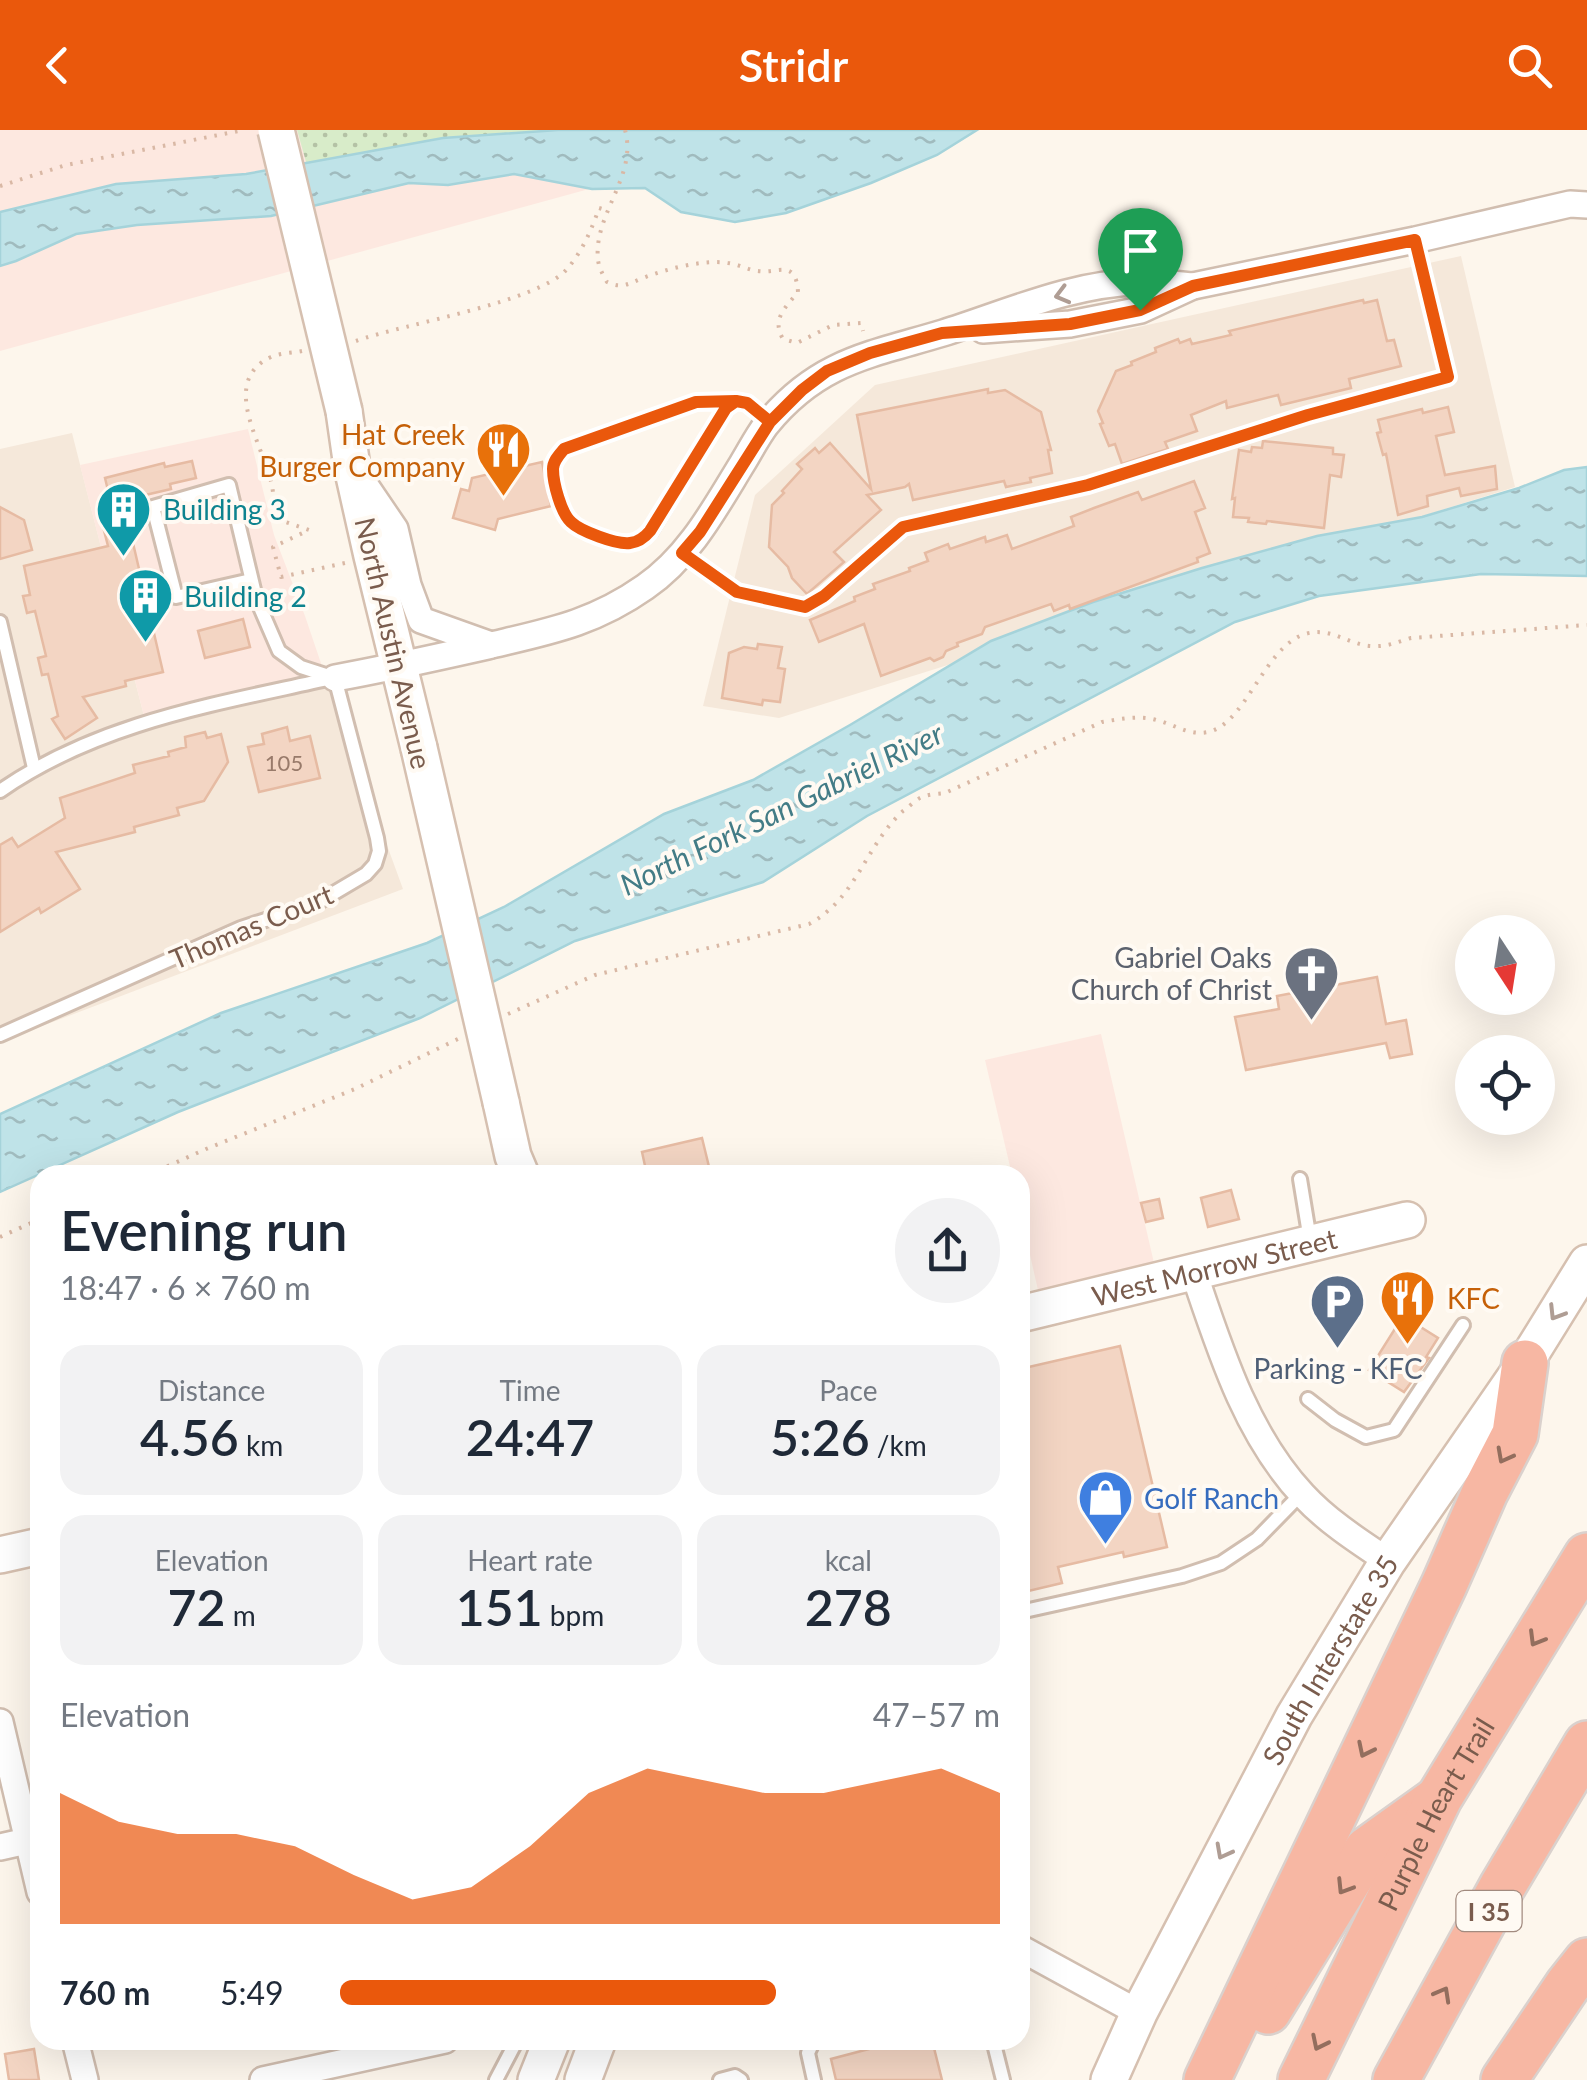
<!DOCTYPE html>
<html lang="en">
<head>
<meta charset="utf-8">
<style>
  body { margin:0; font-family:Lato,sans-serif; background:#f2f2f3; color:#1f2937; height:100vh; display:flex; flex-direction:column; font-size:38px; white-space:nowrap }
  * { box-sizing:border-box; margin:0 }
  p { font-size:32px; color:#747a83 }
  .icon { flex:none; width:55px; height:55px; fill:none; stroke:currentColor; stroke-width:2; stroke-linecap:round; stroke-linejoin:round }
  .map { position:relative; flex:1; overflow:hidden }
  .drawer { position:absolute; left:30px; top:1035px; width:1000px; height:885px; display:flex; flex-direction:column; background:#fff; border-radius:30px; box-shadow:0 10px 40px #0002 }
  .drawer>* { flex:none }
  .needle { width:65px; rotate:168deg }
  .tools { position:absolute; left:1455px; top:785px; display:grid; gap:20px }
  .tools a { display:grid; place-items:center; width:100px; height:100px; border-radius:50%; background:#fff; box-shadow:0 10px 40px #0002; font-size:50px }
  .pin { position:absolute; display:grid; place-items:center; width:85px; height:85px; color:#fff; margin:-102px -42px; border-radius:50% 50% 50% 0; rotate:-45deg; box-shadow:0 0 10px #0007 }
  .pin .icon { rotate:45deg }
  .round { display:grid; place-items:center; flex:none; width:105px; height:105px; border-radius:52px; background:#f2f2f3 }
  .head { display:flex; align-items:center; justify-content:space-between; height:170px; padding:0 30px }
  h1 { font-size:55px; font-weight:600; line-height:75px }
  .stats { display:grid; grid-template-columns:repeat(3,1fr); gap:15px; height:170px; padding:10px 30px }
  .stats div { display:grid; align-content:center; border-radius:25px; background:#f2f2f3; text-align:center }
  .stats b { font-size:50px; font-weight:600 }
  .stats small { font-size:28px; font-weight:400 }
  .stats p { font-size:28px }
  .chart { height:280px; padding:20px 30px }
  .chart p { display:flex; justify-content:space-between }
  .chart svg { width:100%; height:180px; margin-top:10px; fill:#ea580c; opacity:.7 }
  ul { padding:0 30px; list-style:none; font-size:32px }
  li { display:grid; grid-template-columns:160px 120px 1fr; align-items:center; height:75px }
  li i { height:25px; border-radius:12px; background:#ea580c }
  header { display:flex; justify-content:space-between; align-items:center; height:130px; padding:0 30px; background:#ea580c; color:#fff; font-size:45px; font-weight:600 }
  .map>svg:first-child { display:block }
  .residential { fill:#f5e8da }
  .commercial { fill:#fde8e0 }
  .green { fill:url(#green-dots) }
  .water { fill:url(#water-ripples); stroke:#a5d3da; stroke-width:2.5 }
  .building { fill:#f3d5c3; stroke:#e6bba3; stroke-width:2.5 }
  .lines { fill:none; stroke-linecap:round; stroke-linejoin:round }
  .lane-casing { stroke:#d1beb0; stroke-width:18 }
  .street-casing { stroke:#d1beb0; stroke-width:30 }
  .secondary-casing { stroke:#d6c0b0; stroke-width:40 }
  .highway-casing { stroke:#dad1cd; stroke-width:50 }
  .path { stroke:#d9b8a5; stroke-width:4; stroke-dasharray:2.5 8; stroke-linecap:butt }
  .lane { stroke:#fff; stroke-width:12 }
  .street { stroke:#fff; stroke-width:25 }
  .secondary { stroke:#fff; stroke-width:35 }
  .highway { stroke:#f7b7a3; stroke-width:45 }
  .secondary-bridge-casing { stroke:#d6c0b0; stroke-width:40; stroke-linecap:butt }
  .secondary-bridge { stroke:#fff; stroke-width:35 }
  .oneway { stroke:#af9d94 }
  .oneway2 { stroke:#936e5e }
  .route-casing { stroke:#fff; stroke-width:20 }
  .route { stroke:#ea580c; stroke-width:12 }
  .labels { text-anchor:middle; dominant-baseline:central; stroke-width:8; stroke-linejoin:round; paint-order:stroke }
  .number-label { font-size:22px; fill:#987a6a }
  .shield { fill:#fffaf3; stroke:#a28b7f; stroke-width:2.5 }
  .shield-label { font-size:25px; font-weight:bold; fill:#7a5c4d }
  .food-label { font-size:28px; fill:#c56008; stroke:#fffaf3; text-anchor:end }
  .culture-label { font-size:28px; fill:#0d838f; stroke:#fffaf3; text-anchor:start }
  .street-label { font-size:28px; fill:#7a5c4d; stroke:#fffaf3 }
  .worship-label { font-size:28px; fill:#5b616d; stroke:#fffaf3; text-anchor:end }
  .service-label { font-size:28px; fill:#4e5e75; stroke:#fffaf3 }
  .shop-label { font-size:28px; fill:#366cbe; stroke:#fffaf3; text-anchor:start }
  .water-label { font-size:30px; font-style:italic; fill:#437c86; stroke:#fffaf3 }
</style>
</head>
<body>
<header><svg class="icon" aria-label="back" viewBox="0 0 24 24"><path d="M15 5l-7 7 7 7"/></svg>Stridr<svg class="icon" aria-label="search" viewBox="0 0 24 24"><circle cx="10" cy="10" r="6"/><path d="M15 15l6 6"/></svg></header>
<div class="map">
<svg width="1587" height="1950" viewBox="0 0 1587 1950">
  <defs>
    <pattern id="green-dots" width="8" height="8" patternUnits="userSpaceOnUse" patternTransform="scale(2.5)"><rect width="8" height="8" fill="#d8ecc9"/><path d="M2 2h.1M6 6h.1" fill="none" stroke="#b4c2a5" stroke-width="1.8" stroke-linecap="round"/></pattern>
    <pattern id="water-ripples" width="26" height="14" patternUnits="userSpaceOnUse" patternTransform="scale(2.5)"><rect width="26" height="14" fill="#bfe3e8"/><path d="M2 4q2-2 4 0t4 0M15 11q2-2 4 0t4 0" fill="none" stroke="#a0bbbe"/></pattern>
  </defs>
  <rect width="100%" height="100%" fill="#fdf6ec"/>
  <!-- residential -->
  <g class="residential">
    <polygon points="1461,126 1515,357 779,588 703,576 755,365 875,255"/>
    <polygon points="72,303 144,586 328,554 403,759 0,912 0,319"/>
  </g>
  <!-- commercial -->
  <g class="commercial">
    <polygon points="0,0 579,0 589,59 0,221"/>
    <polygon points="248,299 274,405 305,486 328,554 144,586 80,335"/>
    <polygon points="1101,904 1154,1133 1038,1160 1020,1081 1020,1045 1012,1045 985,930"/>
  </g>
  <!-- green -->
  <polygon class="green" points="297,0 575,0 312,53"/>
  <!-- water -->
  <g class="water">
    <polygon points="558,0 977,0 937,25 871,53 786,83 735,92 681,82 645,58 592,59 514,44 448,55 409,53 271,86 137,95 76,104 16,131 0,136 0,82 116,54 246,44 443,8"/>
    <polygon points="1587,337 1587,446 1481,444 1319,466 1235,492 867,686 763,752 575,811 420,888 178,982 0,1062 0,984 221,883 427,813 504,777 664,684 753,650 850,595 991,511 1093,472 1202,438 1317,406 1422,387 1519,358 1564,340"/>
  </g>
  <!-- building -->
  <g class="building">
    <polygon points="1363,170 1364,173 1377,170 1387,211 1394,210 1401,236 1349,249 1351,258 1281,275 1278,265 1227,278 1226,271 1191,285 1197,301 1165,312 1168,319 1122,334 1115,314 1109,316 1100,294 1103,293 1098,281 1116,241 1132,235 1131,232 1156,222 1155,218 1178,209 1180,213 1190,209 1192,214 1231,205 1229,201"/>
    <polygon points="988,259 988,263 1005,260 1041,282 1051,320 1048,320 1052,343 1030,348 1031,352 1006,357 1004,351 913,370 909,354 905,357 867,365 881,380 834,422 844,432 807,464 792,448 788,437 769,417 772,375 784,363 782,361 802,339 797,334 815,318 819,323 830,313 871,359 857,285"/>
    <polygon points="1448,277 1454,302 1436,306 1445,345 1495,336 1497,359 1461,366 1459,358 1427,366 1428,376 1398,385 1386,324 1383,325 1377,303 1381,302 1378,290 1422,279 1423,283"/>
    <polygon points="1263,311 1333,318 1333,324 1344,325 1341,347 1330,345 1324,398 1267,391 1266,394 1248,392 1249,388 1233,387 1235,368 1232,369 1239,320 1251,322 1252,317 1262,318"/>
    <polygon points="192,331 196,348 170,354 171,359 111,373 105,348 164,333 165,337"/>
    <polygon points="542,332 551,376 498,389 495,400 453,388 461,359 469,361 472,348"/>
    <polygon points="1194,351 1205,378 1195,382 1210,423 1197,428 1198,432 1070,479 1069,475 1054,481 1051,474 985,497 982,504 957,513 958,516 946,521 943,527 934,531 930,528 881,546 864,494 819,512 810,490 855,471 854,467 875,459 873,454 910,441 909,438 928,431 925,423 948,414 950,419 985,407 986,412 1007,405 1012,419 1074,396 1071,387 1094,378 1138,362 1142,370"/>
    <polygon points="0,377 24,390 32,420 0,429"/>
    <polygon points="126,383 163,542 125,551 126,556 83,567 97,588 65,609 52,589 58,586 48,544 42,545 38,528 46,526 35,481 27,483 23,466 30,465 24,436 108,416 101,389"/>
    <polygon points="243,489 250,517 205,528 198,501"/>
    <polygon points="758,514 782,517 778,538 785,539 780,572 763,570 762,575 722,568 729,523 744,517 757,519"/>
    <polygon points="287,597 290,611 310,606 320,648 259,662 248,617 264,614 262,604"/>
    <polygon points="205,602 207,608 221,604 228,632 204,671 177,678 179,685 134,697 135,702 56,722 80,759 41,783 39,778 0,802 0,715 12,708 18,717 65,688 60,668 135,643 133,635 169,626 168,622 186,617 185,607"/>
    <polygon points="1377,847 1386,894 1406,890 1412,924 1390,928 1386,913 1246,940 1235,887 1279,879 1277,866"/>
    <polygon points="702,1008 711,1045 647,1045 642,1022"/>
    <polygon points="1231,1060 1239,1089 1208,1097 1201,1068"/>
    <polygon points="1159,1069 1163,1088 1146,1092 1141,1073"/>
    <polygon points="1403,1186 1438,1208 1426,1227 1429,1228 1404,1262 1369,1240"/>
    <polygon points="1120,1216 1167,1417 1124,1427 1123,1422 1058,1437 1062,1453 1020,1463 1020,1239"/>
    <polygon points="903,1910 932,1910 942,1950 836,1950 831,1929"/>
    <polygon points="34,1919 39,1950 9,1950 5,1924"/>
  </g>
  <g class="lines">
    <defs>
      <g id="lane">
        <path d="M 736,271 L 726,278 L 651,401 C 645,407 639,412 631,413 C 617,415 580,401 571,392 C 561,383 553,353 553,339 C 553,331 559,325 564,319 L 696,272 L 736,271 L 747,273 L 769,292"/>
        <polyline points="682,423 737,462 805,477 824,466 903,397 1088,355 1308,285 1448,247 1415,110"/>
        <polyline points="251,450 176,467 153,377 229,355 256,468 279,521 301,537 335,548"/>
        <polyline points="0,492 34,638"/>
        <path d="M 0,661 C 99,592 217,574 332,548"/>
        <polyline points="0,905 241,798 317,773 366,744 375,734 379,721 377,708 335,548"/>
        <polyline points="1300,1049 1310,1110"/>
        <polyline points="1308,1269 1335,1290 1366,1307 1394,1300 1463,1195"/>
        <polyline points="1020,1482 1182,1446 1221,1433 1257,1409 1301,1364"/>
        <polyline points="814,1910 808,1923 814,1950"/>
        <polyline points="993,1910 1003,1950"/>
        <polyline points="496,1950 517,1910"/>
        <polyline points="720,1950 735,1946 741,1950"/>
      </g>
      <g id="street">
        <polyline points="983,200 1070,194 1141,180 1193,156 1415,110 1570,74 1587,75"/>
        <polyline points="361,349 395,399 408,455 421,490 491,515"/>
        <path d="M 335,548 C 385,539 434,528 483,517 C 545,502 591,495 645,457 C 689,427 715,378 742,334 C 750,321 757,307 766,295 C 818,231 870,225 943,203 C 1007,183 1072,153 1140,152 C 1158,152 1176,155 1193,156"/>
        <path d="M 1194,1143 C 1220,1220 1246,1304 1303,1365 C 1327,1391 1358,1411 1388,1431"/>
        <polyline points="0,1592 40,1762"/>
        <polyline points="0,1717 40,1708"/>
        <polyline points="1020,1818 1139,1883"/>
        <polyline points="75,1910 85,1950"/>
        <polyline points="263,1950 445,1910"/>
      </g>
      <g id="secondary">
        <polyline points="344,281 352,337 372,426 419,618"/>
        <polyline points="501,972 513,1026 521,1045"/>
        <path id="s1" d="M 1020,1184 L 1407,1090"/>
        <polyline points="0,1425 40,1416"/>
        <polyline points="536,1950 552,1910"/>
        <polyline points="583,1950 598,1910"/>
        <path id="s2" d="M 1109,1950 L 1139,1883 L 1294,1586 L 1388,1431 L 1525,1233 L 1587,1133"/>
      </g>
      <g id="highway">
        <polyline points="1268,1881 1367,1720 1434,1672"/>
        <polyline points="1207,1950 1444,1455 1485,1362 1515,1304 1525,1233"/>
        <path id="s3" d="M 1301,1950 L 1439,1668 L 1587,1426"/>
        <polyline points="1396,1950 1502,1757 1587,1614"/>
        <polyline points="1504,1950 1568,1855 1587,1831"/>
      </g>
    </defs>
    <!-- lane casing -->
    <use href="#lane" class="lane-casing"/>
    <!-- street casing -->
    <use href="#street" class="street-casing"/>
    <!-- secondary casing -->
    <use href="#secondary" class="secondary-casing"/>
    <!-- highway casing -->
    <use href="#highway" class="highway-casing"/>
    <!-- path -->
    <g class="path">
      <path d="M 625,0 C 638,46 593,84 598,130 C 599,138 603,145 607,152 C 622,159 628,154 643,148 C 666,139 704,129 728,133 C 738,134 748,140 758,141 C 777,144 796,128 798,162 C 786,177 771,189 783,209 L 797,213 L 833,195 L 861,193 L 863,201"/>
      <polyline points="0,56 66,35 244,0"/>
      <path d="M 356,211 C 403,194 539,172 567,139 C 582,122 592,99 599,78 L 609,81"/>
      <path d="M 302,221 C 292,223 280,223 271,227 C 218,252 264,315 272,356 C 274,366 274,377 274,388 L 309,400 L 273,417 L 281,447 L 345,433"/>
      <path d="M 508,884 L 595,845 L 809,794 C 857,768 865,716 903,681 C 909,677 915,670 922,667 C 929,664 938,664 945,663 L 1102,592 C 1120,589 1139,585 1156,590 C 1174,594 1189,606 1208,602 C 1246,594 1264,517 1305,504 C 1332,496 1349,516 1373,516 C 1386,517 1398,512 1411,508 L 1587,495"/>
      <polyline points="148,1045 206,1019 355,959 460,908"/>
      <polyline points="0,1107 40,1089"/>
    </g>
    <!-- lane -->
    <use href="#lane" class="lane"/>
    <!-- street -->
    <use href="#street" class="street"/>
    <!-- secondary -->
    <use href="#secondary" class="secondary"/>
    <!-- highway -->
    <use href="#highway" class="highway"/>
    <defs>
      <g id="secondary-bridge">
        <polyline points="276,0 344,281"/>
        <polyline points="419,618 501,972"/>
      </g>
    </defs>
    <!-- secondary-bridge casing -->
    <use href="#secondary-bridge" class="secondary-bridge-casing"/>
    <!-- secondary-bridge -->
    <use href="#secondary-bridge" class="secondary-bridge"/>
  </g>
  <!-- one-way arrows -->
  <defs><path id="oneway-chevron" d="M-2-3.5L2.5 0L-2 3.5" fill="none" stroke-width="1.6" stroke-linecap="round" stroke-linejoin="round" transform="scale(2.5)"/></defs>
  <g class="oneway">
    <use href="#oneway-chevron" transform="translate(1062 165) rotate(165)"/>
    <use href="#oneway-chevron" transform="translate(1556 1183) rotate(122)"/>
    <use href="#oneway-chevron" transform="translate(1223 1722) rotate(118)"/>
  </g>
  <g class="oneway2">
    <use href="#oneway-chevron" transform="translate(1504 1326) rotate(118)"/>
    <use href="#oneway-chevron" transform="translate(1536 1509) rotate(121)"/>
    <use href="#oneway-chevron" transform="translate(1365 1620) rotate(116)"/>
    <use href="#oneway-chevron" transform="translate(1344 1757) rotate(122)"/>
    <use href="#oneway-chevron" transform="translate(1443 1864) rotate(-61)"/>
    <use href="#oneway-chevron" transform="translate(1319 1913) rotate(116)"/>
  </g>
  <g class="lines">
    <defs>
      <path id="route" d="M 1140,180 L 1070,194 L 942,203 L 870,223 L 827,241 L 802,260 L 770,292 L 747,273 L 736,271 L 696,272 L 564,319 C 559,325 553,331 553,339 C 553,353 561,383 571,392 C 580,401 617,415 630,413 C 639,412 645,407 650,401 L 726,278 L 736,271 L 747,273 L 770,292 L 700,402 L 682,423 L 737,462 L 805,477 L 824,466 L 903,397 L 1088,355 L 1308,285 L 1448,247 L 1415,110 L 1193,156 L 1140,180"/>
    </defs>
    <!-- route casing -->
    <use href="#route" class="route-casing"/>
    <!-- route -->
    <use href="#route" class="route"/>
  </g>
  <!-- icons -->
  <defs>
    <symbol id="restaurant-pin" viewBox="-11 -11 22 30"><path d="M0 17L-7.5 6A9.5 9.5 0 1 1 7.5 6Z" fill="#e8710a" stroke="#fffaf3"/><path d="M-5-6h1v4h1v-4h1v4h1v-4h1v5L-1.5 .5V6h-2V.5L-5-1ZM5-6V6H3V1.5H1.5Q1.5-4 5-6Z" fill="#fff"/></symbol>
    <symbol id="building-pin" viewBox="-11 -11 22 30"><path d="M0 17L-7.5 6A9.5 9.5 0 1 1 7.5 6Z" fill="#0f9aa8" stroke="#fffaf3"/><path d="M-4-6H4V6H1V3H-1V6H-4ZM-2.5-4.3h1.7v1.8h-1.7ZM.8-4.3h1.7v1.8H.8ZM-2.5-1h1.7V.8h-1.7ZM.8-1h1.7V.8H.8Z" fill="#fff"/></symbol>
    <symbol id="church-pin" viewBox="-11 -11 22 30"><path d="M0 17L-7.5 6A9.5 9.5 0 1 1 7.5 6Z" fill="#6b7280" stroke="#fffaf3"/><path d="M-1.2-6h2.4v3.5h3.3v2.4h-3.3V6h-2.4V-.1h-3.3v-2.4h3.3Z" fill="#fff"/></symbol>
    <symbol id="parking-pin" viewBox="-11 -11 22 30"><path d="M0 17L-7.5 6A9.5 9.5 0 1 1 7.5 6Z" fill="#5c6f8a" stroke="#fffaf3"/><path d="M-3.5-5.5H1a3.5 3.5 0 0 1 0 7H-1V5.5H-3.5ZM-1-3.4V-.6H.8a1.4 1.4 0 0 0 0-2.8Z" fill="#fff"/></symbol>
    <symbol id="shop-pin" viewBox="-11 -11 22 30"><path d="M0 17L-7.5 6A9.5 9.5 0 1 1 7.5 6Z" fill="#3f7fe0" stroke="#fffaf3"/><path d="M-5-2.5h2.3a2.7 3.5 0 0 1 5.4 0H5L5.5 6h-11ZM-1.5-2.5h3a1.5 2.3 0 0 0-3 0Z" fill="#fff"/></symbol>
  </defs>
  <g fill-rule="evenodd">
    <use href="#restaurant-pin" x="472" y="288" width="63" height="86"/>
    <use href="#building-pin" x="92" y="348" width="63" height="86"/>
    <use href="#building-pin" x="114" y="434" width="63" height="86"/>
    <use href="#church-pin" x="1280" y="812" width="63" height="86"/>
    <use href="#restaurant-pin" x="1376" y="1136" width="63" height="86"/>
    <use href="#parking-pin" x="1306" y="1140" width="63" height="86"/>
    <use href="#shop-pin" x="1074" y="1336" width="63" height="86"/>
  </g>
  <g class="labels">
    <!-- number labels -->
    <g class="number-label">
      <text x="284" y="632">105</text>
    </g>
    <!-- shield labels -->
    <rect class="shield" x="1456.5" y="1761" width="65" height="40" rx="8"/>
    <g class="shield-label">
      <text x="1489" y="1781">I 35</text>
    </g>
    <!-- food labels -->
    <g class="food-label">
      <text x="465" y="304">Hat Creek<tspan x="465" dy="32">Burger Company</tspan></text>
      <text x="1447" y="1168" text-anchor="start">KFC</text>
    </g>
    <!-- culture labels -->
    <g class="culture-label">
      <text x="163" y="379">Building 3</text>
      <text x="184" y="466">Building 2</text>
    </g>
    <!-- street labels -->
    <g class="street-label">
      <text transform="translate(394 513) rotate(77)">North Austin Avenue</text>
      <text transform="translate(251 796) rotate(-23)">Thomas Court</text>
      <text stroke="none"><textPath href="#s1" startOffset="200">West Morrow Street</textPath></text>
      <text stroke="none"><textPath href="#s2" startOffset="475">South Interstate 35</textPath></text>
      <text stroke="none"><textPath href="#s3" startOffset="298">Purple Heart Trail</textPath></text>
    </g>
    <!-- worship labels -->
    <g class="worship-label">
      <text x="1272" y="827">Gabriel Oaks<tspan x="1272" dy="32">Church of Christ</tspan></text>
    </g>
    <!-- service labels -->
    <g class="service-label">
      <text x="1338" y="1238">Parking - KFC</text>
    </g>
    <!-- shop labels -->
    <g class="shop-label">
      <text x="1144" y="1368">Golf Ranch</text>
    </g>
    <!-- water labels -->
    <g class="water-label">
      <text transform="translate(781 678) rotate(-26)">North Fork San Gabriel River</text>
    </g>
  </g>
</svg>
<div class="tools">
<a><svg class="needle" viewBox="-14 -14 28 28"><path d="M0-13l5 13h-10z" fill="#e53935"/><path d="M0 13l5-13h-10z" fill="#747a83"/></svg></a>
<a><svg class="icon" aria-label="locate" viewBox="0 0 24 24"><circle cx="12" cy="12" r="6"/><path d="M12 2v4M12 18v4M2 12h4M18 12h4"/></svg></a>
</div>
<div class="pin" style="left:1140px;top:180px;background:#1e9e55"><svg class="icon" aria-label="arrive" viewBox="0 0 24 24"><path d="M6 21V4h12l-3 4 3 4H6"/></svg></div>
<section class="drawer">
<div class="head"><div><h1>Evening run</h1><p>18:47 · 6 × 760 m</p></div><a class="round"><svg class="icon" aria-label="share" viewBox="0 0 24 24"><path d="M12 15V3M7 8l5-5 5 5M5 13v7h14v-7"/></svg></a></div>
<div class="stats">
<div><p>Distance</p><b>4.56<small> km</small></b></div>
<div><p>Time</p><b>24:47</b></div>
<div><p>Pace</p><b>5:26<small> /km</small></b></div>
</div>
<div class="stats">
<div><p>Elevation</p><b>72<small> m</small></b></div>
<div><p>Heart rate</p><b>151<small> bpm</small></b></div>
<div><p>kcal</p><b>278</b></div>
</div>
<div class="chart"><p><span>Elevation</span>47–57 m</p>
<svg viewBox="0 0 160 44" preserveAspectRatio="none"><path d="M0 44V12L10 19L20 22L30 22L40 25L50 32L60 38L70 35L80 25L90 12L100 6L110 9L120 12L130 12L140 9L150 6L160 12V44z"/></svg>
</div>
<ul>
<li><b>760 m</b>5:49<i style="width:66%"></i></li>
</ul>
</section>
</div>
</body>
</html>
